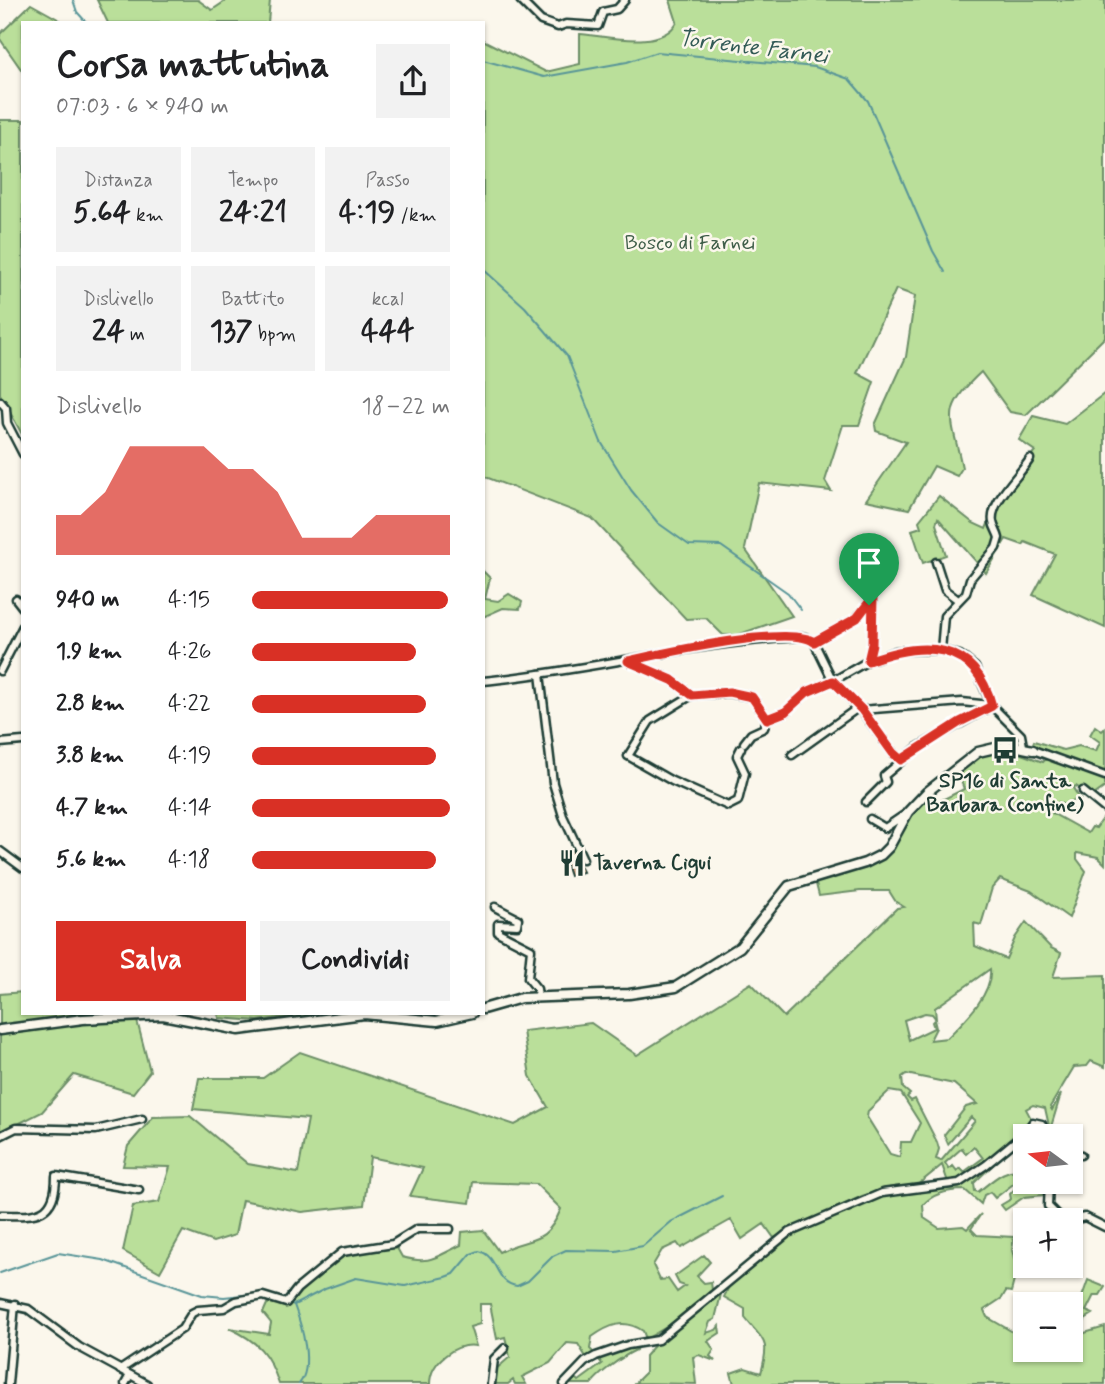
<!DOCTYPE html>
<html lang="it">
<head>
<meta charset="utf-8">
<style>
  body { margin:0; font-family:Mynerve,sans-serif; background:#f2f2f2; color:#202124; height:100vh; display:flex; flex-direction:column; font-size:26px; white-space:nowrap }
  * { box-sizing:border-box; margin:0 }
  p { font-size:23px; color:#757577 }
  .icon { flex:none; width:38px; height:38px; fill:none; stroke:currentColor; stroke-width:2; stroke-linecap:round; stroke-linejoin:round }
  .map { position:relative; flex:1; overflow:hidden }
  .panel { position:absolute; left:21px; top:21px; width:464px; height:994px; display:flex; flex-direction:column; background:#fff; border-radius:0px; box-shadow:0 2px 5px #0004 }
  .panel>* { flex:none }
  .needle { width:46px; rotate:285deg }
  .buttons { position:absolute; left:1013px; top:1124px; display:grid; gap:14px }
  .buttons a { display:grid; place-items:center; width:70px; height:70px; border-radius:0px; background:#fff; box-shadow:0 2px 5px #0004; font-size:35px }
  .pin { position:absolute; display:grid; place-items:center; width:60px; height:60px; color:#fff; margin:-72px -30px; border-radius:50% 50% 50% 0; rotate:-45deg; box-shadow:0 0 7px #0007 }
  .pin .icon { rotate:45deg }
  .round { display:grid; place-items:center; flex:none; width:74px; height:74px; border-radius:0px; background:#f2f2f2 }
  .summary { display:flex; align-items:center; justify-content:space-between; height:119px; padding:0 35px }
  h1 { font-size:38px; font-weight:800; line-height:52px }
  .figures { display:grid; grid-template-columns:repeat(3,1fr); gap:10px; height:119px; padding:7px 35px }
  .figures div { display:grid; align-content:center; border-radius:0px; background:#f2f2f2; text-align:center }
  .figures b { font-size:30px; font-weight:800 }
  .figures small { font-size:19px; font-weight:400 }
  .figures p { font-size:19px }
  .chart { height:196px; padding:14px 35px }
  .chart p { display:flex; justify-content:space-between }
  .chart svg { width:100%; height:126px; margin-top:7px; fill:#d93025; opacity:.7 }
  .action { display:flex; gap:14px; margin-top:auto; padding:14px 35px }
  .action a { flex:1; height:80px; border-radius:0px; background:#d93025; color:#fff; font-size:28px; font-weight:800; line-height:80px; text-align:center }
  .action a+a { background:#f2f2f2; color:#202124 }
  ul { padding:0 35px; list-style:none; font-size:23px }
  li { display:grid; grid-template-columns:112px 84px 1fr; align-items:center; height:52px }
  li i { height:18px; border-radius:9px; background:#d93025 }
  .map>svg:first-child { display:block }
  .green { fill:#badf9a; stroke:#6c8e67; stroke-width:2; fill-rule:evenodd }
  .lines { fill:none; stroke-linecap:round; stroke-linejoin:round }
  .stream { stroke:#599598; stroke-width:2 }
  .building { fill:#d7a889; stroke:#1f3d34; stroke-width:2 }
  .minor-casing { stroke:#1f3d34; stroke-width:11 }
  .tertiary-casing { stroke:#1f3d34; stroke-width:13 }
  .minor { stroke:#fbf7ec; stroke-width:6 }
  .tertiary { stroke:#fbf7ec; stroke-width:8 }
  .route-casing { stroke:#fff; stroke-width:14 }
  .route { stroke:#d93025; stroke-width:9 }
  .labels { text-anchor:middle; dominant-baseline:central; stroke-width:5; stroke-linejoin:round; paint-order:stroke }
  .park-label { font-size:21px; fill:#3e5d48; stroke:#fbf7ec }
  .poi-label { font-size:21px; font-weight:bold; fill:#1f3d34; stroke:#fbf7ec }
  .water-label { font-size:23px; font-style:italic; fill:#325a55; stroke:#fbf7ec }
</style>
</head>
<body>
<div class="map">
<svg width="1105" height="1384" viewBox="0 0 1105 1384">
  <rect width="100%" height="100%" fill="#fbf7ec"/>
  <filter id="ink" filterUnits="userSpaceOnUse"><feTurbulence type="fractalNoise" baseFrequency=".0143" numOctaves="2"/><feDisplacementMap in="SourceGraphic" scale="14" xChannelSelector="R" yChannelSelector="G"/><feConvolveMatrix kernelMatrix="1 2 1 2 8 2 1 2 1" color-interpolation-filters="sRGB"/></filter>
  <g filter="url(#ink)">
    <!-- green -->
    <g class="green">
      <polygon points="97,0 198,0 212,10 227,0 270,0 268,23 108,23"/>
      <path d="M 670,0 L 1105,0 L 1105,337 L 1026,415 L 1010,412 L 981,372 C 939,411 952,417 962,468 L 957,476 L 934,466 L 909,509 L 866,500 L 906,442 L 876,431 L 875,425 L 906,357 L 915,296 L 896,289 L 857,373 L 874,382 L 859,425 L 843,425 L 825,481 L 831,491 L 759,483 L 745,549 L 792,616 L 737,635 L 723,635 L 706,618 L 686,619 L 592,518 L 483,476 L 483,40 L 546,72 L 580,64 L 580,34 C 608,36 661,51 677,22 Z"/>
      <polygon points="31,4 65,23 23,23 23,72 0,39 0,34"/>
      <polygon points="0,120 23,120 23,436 0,394"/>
      <polygon points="1105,393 1105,628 1033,595 1055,554 1025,542 1023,545 1006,539 986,573 938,518 936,524 946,555 923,563 912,530 921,527 919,521 939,496 973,523 986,529 1003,487 1035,451 1019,440 1033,416 1065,424"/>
      <polygon points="483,571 490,578 485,599 498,601 509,594 522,602 520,609 503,608 483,617"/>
      <polygon points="1095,726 1102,731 1105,728 1105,772 1032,746 1034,741 1063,750 1079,746 1096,751 1100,742 1090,735"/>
      <path d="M 1005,748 L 1043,762 L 1046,759 L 1105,780 L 1105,787 L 1091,797 L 1076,786 L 1073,788 L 1080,799 L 1071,801 L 1071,808 L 1058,802 L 1052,813 L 1088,833 L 1092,827 L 1096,828 L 1105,816 L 1105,864 L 1098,857 L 1077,853 L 1077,859 L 1086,871 L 1069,918 L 1031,891 L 1000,879 L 992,888 L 981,925 L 974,923 L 975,946 L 1006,959 L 1015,938 L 1026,922 L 1051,948 L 1061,953 L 1053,977 L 1105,975 L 1105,1067 L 1091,1061 L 1087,1066 L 1074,1067 L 1050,1107 L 1052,1110 L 1061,1094 L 1050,1130 L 1045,1108 L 1033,1105 L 1026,1109 L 1033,1122 L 1025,1124 C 1020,1145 969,1178 948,1182 L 942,1165 L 916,1186 L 892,1187 L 862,1196 L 774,1238 L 764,1224 L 742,1239 L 731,1220 L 681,1248 L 677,1243 L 662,1250 L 653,1265 L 660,1280 L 668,1279 L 677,1292 L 685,1286 L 679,1284 L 675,1276 L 704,1255 L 710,1262 L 697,1276 L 704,1283 L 711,1282 L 712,1290 L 668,1326 L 646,1339 L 643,1331 C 624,1318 609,1325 592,1337 L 590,1349 L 595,1354 L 586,1357 L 578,1344 L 567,1343 L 550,1363 L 522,1377 L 526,1384 L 515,1384 L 513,1380 L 508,1384 L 492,1384 L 495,1370 L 510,1357 L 505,1337 L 497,1339 L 490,1304 L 480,1304 L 480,1324 L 470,1327 L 476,1346 C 456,1343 430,1361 430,1384 L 279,1384 C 269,1354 258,1341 229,1328 L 269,1334 L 271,1323 L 263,1313 L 267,1304 L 285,1301 L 316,1268 L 353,1253 L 397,1248 L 402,1257 C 431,1265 435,1257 461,1245 L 462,1232 L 483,1230 L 499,1252 C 530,1236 545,1247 561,1209 L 536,1184 L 473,1182 L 470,1203 L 410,1196 L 423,1168 L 370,1157 L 364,1205 L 302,1212 L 242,1200 L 235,1235 L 213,1242 L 183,1231 L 160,1272 L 123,1251 L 133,1206 L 159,1202 L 170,1167 L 123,1166 L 128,1146 L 153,1117 L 190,1116 L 248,1164 L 298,1173 L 308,1119 L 193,1109 L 199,1078 L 263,1078 L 300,1052 L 515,1125 L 548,1107 L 530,1076 L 523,1031 L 591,1023 L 637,1055 L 751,983 L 784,1017 L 897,908 L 904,907 L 896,902 L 889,891 L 860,891 L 819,896 L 815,880 L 867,864 L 902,829 L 929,794 L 938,802 L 964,789 L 958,773 L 983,753 ZM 990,969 C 993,995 963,1022 947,1038 L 930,1040 L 936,1028 L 934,1020 L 932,1022 L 934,1028 L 909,1040 L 904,1020 L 925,1013 L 932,1014 L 936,1019 L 935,1008 ZM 906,1074 L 954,1084 L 977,1104 L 966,1107 L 944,1135 L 948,1144 L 971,1117 L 975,1121 L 941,1161 L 936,1159 L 939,1149 L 937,1142 L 915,1099 L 911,1101 L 907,1097 L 910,1094 L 903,1088 L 902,1077 ZM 889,1091 L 901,1093 L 920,1123 L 911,1142 L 901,1142 L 900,1157 L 890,1154 L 867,1117 L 868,1111 ZM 974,1147 L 983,1158 L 964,1172 L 960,1168 L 957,1171 L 953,1166 L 949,1169 L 945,1163 L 962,1148 L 966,1154 Z"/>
      <polygon points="23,992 23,1013 135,1013 150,1071 133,1093 74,1075 42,1112 0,1133 0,994"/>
      <polygon points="218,1013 313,1013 258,1021 219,1018"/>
      <path d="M 1002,1156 L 974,1183 L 975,1191 L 978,1192 C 992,1181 1007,1165 1025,1172 L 1026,1181 L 1045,1182 L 1044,1195 L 1024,1197 L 1005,1210 L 1001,1205 L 1011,1199 L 1010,1194 L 1023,1180 L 1021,1178 L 995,1198 L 990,1192 L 984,1195 L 981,1204 L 965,1190 C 951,1190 933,1193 923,1205 L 924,1218 L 939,1228 L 963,1226 L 967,1229 L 981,1214 L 971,1229 L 977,1235 L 1014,1237 L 1012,1250 L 1017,1269 L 1011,1292 L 1006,1291 L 1002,1298 L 984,1310 L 987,1317 L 1025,1339 L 1026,1349 L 1071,1349 L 1071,1318 L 1075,1317 L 1088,1280 L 1105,1287 L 1100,1295 L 1094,1295 L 1086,1311 L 1093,1314 L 1085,1319 L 1081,1334 L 1105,1327 L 1105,1384 L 734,1384 L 731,1373 L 745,1368 L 761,1373 C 770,1340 765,1343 745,1318 L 745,1309 L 724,1297 C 742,1250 842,1206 888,1195 C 902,1191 917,1191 931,1190 C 960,1187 980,1173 1002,1156 Z"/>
      <polygon points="722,1290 715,1319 710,1322 706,1333 716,1330 719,1326 720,1333 708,1341 714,1350 710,1356 715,1361 699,1355 693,1357 696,1384 635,1383 645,1373 645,1356 661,1338"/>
      <path d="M 637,1346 L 636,1350 C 621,1357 600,1373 591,1384 L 566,1384 L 573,1375 L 579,1381 L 602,1364 L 598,1358 Z"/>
    </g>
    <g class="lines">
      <!-- stream -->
      <g class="stream">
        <polyline points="73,0 77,12 87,23"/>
        <polyline points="483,60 544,77 627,62 657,52 815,67 849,79 868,101 933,251 945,272"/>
        <polyline points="483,269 525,307 567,356 601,442 631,490 658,523 689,545 721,546 788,593 801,610"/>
        <polyline points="0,1273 58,1253 103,1260 202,1295 224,1297 263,1293 286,1298"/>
        <path d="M 290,1303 L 294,1305 L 325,1289 L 356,1278 L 405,1286 L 446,1277 L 454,1274 L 471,1254 L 479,1251 C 499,1256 494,1283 517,1286 L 528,1281 L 553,1256 L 566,1250 L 616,1251 L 643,1246 L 671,1222 L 722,1196"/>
        <path d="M 294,1305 C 302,1326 314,1367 299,1384"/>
      </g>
    </g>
    <!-- building -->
    <polygon class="building" points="572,850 583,872 570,876 562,853"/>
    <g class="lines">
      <defs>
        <g id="minor">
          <polyline points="520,0 541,21 558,27 566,24 598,26 603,12 617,9 625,0"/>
          <polyline points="0,401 6,408 7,423 23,454"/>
          <polyline points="936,562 945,590 958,600"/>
          <polyline points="16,599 23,608"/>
          <polyline points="814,642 857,618 873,597"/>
          <path d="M 941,650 L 944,616 L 966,593 L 970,579 L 996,548 L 999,538 C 998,533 994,528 993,522 C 989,503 1020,475 1030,459"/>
          <polyline points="628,661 672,680 692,695 729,693 752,697 767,719 785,712 807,692 833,681 868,661 896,651 941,650 960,655 975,667 992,706 1021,735 1023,746"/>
          <polyline points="868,661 872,644 873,599"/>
          <polyline points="0,671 23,626"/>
          <polyline points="540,674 553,783 563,816 583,859"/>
          <path d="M 483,681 C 591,671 696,641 805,637 L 814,642 L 833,681 L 861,710 L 893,753 L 901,760"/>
          <polyline points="692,695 650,721 628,756 672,781 728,806 738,801 745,773 737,756 741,748"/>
          <polyline points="861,710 962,702 990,705"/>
          <polyline points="0,743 23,741"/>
          <polyline points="744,743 751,734 764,728 767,719"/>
          <polyline points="1033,750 1105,776"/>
          <polyline points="792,755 859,707"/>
          <polyline points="1083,791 1105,809"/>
          <polyline points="866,802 886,782 884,776 918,747 992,706"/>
          <polyline points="870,819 885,828 907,813"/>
          <polyline points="0,851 23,868"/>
          <polyline points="495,907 518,919 517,925 498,924 498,932 531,949 528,978 537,989 538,997"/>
          <polyline points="0,1136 16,1128 96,1130 142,1119"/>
          <polyline points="1071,1149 1081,1155"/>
          <polyline points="1049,1181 1048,1206 1062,1220"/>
          <path d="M 0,1215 C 35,1216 56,1218 56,1176 L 139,1190"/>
          <polyline points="1071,1220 1085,1217 1105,1227"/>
          <polyline points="0,1303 28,1309 79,1347 147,1384"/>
          <polyline points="120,1370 182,1329 192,1313 198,1310 224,1308 236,1301 263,1296 286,1303 297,1289 342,1252 393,1244 417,1229 450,1229"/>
          <polyline points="8,1384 15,1304"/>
          <polyline points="125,1384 130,1375"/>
          <polyline points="491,1384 494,1359 505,1348"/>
          <polyline points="564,1384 585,1362 596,1356 628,1345 658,1340 788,1233 882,1193 959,1183 986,1165 1026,1132 1033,1122 1042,1124 1046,1136"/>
        </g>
        <g id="tertiary">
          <polyline points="483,1009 521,998 629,994 676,987 740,947 789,886 865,863 881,855 889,847 908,812 927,792 978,752 1008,745 1033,750"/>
          <polyline points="0,1030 83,1019 163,1015 239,1030 364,1014 437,1021 472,1013"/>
        </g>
      </defs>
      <!-- minor casing -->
      <use href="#minor" class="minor-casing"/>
      <!-- tertiary casing -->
      <use href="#tertiary" class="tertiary-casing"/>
      <!-- minor -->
      <use href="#minor" class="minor"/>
      <!-- tertiary -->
      <use href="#tertiary" class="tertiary"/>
    </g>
  </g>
  <g class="lines" filter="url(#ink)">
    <defs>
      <path id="route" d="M 873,597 L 872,644 L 868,661 C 922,641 975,640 992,706 L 960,722 L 901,760 L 893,753 L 862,710 L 833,681 L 807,692 L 785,712 L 767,719 L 752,697 L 729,692 L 692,695 L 672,680 L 628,661 C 660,654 791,624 814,642 L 857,618 Z"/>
    </defs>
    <!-- route casing -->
    <use href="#route" class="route-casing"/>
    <!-- route -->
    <use href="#route" class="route"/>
  </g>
  <!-- icons -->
  <defs>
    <symbol id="bus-bare" viewBox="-9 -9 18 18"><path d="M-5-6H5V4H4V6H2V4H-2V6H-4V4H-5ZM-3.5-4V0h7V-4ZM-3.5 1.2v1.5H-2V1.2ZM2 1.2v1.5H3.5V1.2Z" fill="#1f3d34" stroke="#fbf7ec" stroke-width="2.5" paint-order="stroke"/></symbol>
    <symbol id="restaurant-bare" viewBox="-9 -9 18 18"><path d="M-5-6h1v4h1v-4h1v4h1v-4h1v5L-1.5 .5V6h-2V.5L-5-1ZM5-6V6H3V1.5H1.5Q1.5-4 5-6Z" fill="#1f3d34" stroke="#fbf7ec" stroke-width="2.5" paint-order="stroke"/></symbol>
  </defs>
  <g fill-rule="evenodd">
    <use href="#bus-bare" x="986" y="731" width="38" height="38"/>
    <use href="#restaurant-bare" x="553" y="844" width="38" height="38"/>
  </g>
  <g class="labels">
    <!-- park labels -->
    <g class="park-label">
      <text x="690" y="243">Bosco di Farnei</text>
    </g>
    <!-- poi labels -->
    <g class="poi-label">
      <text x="1005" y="781">SP16 di Santa<tspan x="1005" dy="24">Barbara (confine)</tspan></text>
      <text x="593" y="863" text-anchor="start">Taverna Cigui</text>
    </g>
    <!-- water labels -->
    <g class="water-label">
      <text transform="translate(753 48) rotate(7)">Torrente Farnei</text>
    </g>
  </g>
</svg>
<div class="buttons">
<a><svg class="needle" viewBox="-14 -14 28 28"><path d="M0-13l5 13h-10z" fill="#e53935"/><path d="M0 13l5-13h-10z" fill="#757577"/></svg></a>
<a>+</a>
<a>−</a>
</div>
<div class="pin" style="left:869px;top:605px;background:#1e9e55"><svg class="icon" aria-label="arrive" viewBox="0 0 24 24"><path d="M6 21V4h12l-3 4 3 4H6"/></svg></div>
<section class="panel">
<div class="summary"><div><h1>Corsa mattutina</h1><p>07:03 · 6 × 940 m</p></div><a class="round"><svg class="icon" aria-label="share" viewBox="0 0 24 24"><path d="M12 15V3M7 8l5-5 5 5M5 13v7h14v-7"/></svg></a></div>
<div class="figures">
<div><p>Distanza</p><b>5.64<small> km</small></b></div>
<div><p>Tempo</p><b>24:21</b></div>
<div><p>Passo</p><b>4:19<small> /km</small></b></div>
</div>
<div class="figures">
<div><p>Dislivello</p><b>24<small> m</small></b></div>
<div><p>Battito</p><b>137<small> bpm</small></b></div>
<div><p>kcal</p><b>444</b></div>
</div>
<div class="chart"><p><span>Dislivello</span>18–22 m</p>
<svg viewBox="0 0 160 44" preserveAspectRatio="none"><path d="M0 44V30L10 30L20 22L30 6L40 6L50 6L60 6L70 14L80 14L90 22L100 38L110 38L120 38L130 30L140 30L150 30L160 30V44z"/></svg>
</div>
<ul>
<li><b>940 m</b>4:15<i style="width:99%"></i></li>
<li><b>1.9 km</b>4:26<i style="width:83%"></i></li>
<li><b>2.8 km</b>4:22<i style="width:88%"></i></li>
<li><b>3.8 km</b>4:19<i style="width:93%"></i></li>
<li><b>4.7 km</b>4:14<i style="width:100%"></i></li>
<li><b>5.6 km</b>4:18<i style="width:93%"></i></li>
</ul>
<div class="action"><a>Salva</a><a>Condividi</a></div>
</section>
</div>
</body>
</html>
